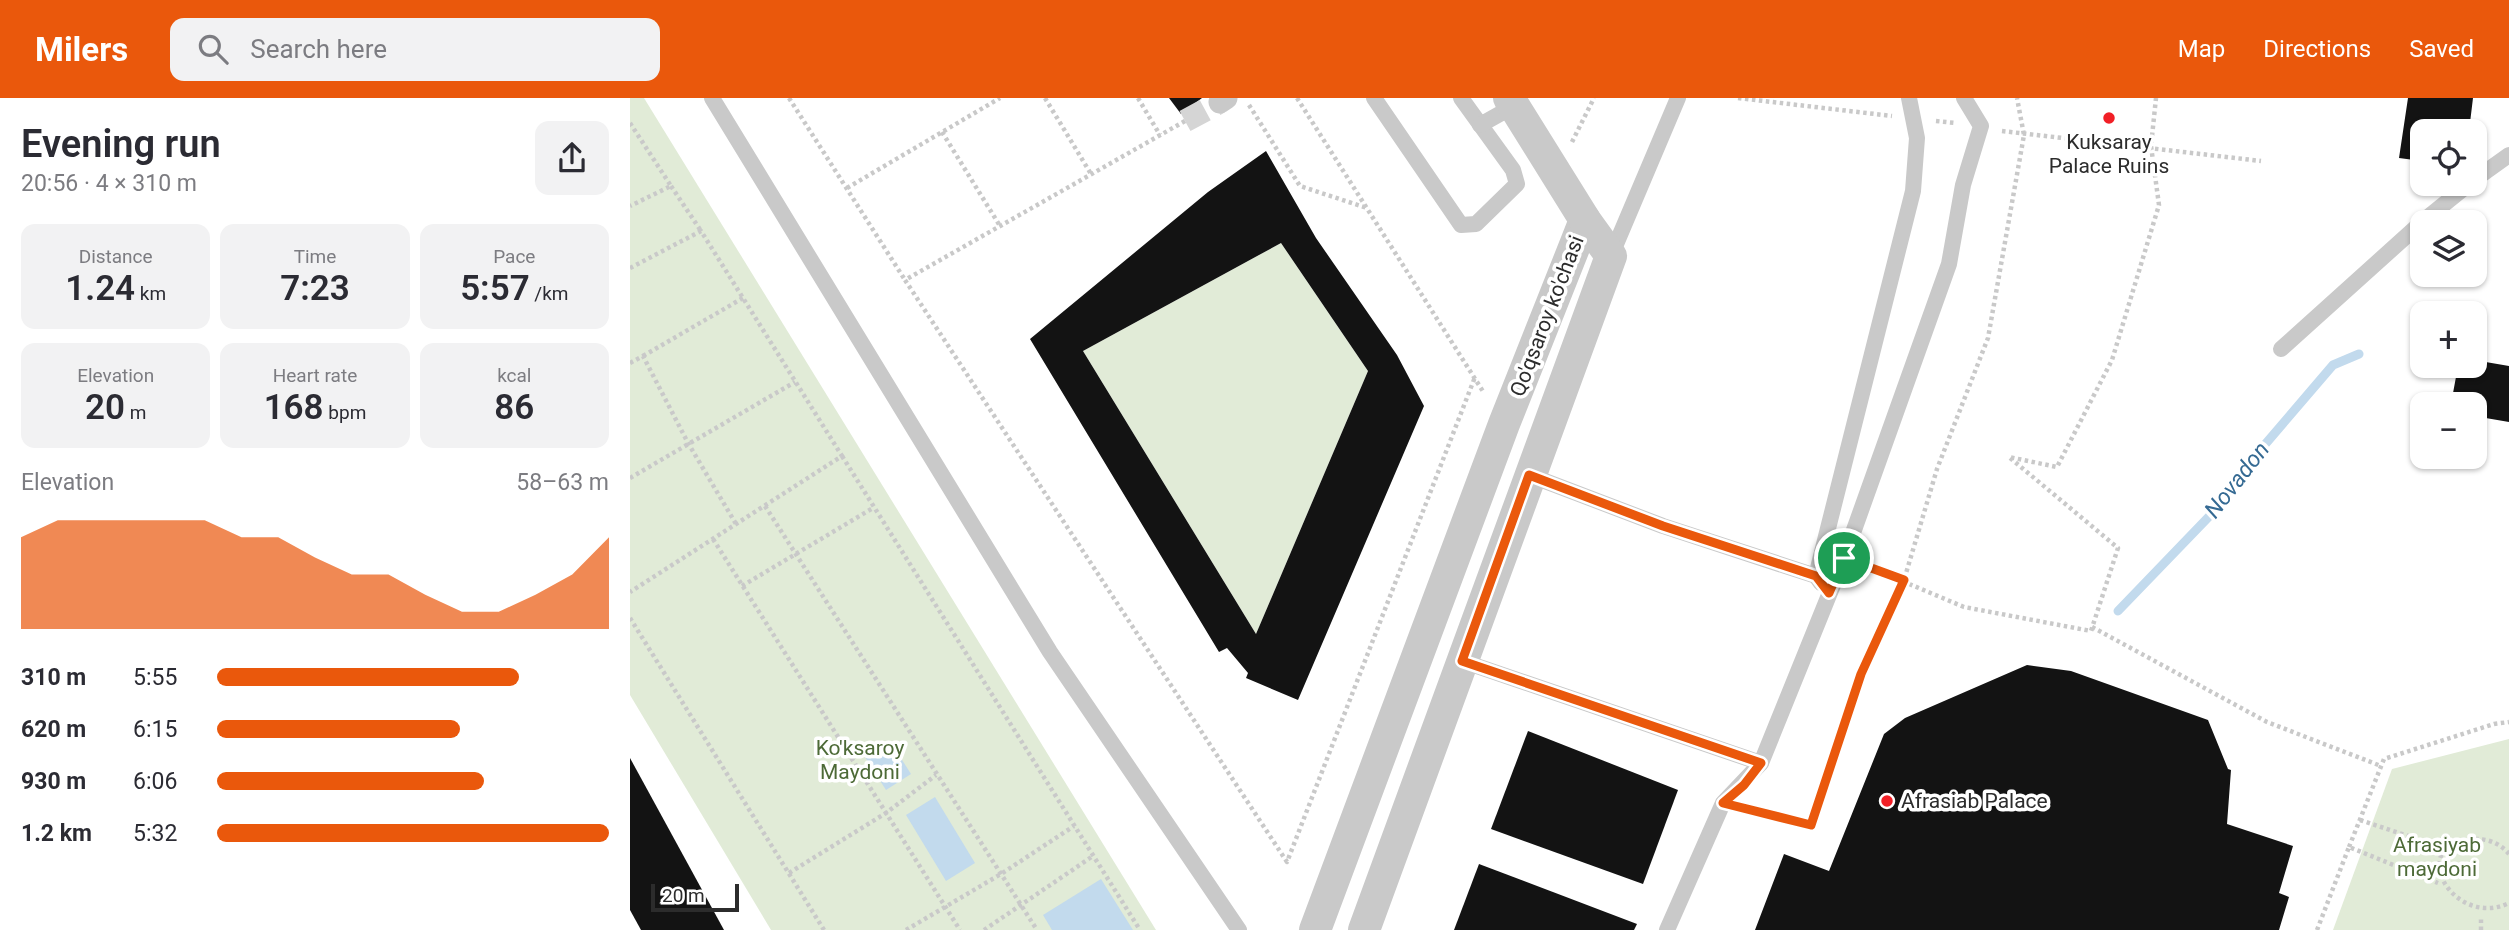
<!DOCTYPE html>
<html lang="en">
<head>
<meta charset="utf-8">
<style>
  body { margin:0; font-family:Roboto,sans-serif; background:#f2f2f3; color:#2b2b33; height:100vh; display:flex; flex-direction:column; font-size:26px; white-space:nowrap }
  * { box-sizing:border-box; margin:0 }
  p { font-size:23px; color:#7c7c81 }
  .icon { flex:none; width:38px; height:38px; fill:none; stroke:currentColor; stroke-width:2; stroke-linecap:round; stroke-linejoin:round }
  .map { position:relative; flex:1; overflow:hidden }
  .panel { display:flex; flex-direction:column; background:#fff; width:630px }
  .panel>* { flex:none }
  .buttons { position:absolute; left:1780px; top:21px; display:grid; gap:14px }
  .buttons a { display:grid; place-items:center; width:77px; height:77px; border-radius:14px; background:#fff; box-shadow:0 2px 5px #0004; font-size:35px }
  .scale { position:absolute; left:21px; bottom:18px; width:88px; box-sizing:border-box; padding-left:7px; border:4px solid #2c2c2c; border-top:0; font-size:19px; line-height:24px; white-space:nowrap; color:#2c2c2c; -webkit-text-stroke:5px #fff; paint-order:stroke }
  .pin { position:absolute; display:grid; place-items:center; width:60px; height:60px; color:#fff; margin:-30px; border:4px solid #fff; border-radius:50%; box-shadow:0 2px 7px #0007 }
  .round { display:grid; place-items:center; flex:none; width:74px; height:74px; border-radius:14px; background:#f2f2f3 }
  .overview { display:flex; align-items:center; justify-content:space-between; height:119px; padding:0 21px }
  h1 { font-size:38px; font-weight:600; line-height:52px }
  .metrics { display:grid; grid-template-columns:repeat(3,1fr); gap:10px; height:119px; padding:7px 21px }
  .metrics div { display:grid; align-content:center; border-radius:14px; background:#f2f2f3; text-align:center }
  .metrics b { font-size:35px; font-weight:600 }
  .metrics small { font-size:19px; font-weight:400 }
  .metrics p { font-size:19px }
  .chart { height:196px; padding:14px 21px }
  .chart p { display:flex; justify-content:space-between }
  .chart svg { width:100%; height:126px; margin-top:7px; fill:#ea580c; opacity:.7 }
  ul { padding:0 21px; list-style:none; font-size:23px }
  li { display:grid; grid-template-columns:112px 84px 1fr; align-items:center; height:52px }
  li i { height:18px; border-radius:9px; background:#ea580c }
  header { display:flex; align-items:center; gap:42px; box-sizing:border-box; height:98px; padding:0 35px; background:#ea580c; color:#fff }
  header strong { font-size:33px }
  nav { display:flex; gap:38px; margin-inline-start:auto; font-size:24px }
  .search { width:490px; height:63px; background:#f2f2f3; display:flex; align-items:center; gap:18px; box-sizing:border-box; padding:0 24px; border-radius:14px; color:#7c7c81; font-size:26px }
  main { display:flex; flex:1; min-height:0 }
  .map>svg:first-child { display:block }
  .green { fill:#e1ebd7 }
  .water { fill:#c2daed }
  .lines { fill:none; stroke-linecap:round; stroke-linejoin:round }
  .stream { stroke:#c2daed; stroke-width:9 }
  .building { fill:#131313; fill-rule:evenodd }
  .pedestrian-tunnel { stroke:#d5d5d5; stroke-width:23; stroke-dasharray:23 11; stroke-linecap:butt }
  .path { stroke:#c9c9c9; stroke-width:4.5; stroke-dasharray:3.5 3.5; stroke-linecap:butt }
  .service { stroke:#c9c9c9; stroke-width:16 }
  .pedestrian { stroke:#c9c9c9; stroke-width:23 }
  .minor { stroke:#c9c9c9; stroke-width:32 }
  .route-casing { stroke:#fff; stroke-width:14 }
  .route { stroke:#ea580c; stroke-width:9 }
  .poi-dot { fill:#f11f26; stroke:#fff; stroke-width:2.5 }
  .labels { text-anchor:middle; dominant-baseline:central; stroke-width:7; stroke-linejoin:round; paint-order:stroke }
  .poi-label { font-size:21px; fill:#2c2c2c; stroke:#fff }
  .street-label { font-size:21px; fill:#2c2c2c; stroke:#fff }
  .park-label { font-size:21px; fill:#4d6a37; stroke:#fff }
  .water-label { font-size:23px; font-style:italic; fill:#356a93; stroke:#fff }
</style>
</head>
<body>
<header>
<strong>Milers</strong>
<div class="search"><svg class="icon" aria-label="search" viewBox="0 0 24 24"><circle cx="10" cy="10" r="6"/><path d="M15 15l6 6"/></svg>Search here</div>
<nav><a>Map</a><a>Directions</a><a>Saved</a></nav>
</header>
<main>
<section class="panel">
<div class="overview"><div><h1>Evening run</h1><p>20:56 · 4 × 310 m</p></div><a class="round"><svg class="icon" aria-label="share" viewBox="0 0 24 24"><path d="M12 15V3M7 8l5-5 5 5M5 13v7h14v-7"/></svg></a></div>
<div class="metrics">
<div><p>Distance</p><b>1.24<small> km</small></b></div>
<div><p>Time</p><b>7:23</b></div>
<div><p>Pace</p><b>5:57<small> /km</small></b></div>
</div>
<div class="metrics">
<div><p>Elevation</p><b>20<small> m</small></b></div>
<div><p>Heart rate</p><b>168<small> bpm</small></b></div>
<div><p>kcal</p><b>86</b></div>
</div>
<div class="chart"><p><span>Elevation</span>58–63 m</p>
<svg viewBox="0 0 160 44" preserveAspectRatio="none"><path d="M0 44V12L10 6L20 6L30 6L40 6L50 6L60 12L70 12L80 19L90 25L100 25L110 32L120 38L130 38L140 32L150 25L160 12V44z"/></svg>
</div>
<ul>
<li><b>310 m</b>5:55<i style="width:77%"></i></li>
<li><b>620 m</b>6:15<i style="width:62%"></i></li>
<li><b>930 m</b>6:06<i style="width:68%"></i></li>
<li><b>1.2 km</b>5:32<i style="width:100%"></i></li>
</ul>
</section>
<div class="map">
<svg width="1879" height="832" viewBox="0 0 1879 832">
  <rect width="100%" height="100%" fill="#fff"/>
  <!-- green -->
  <g class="green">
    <polygon points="0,0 14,0 526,832 141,832 0,597"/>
    <polygon points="651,145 738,273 626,536 453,253"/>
    <polygon points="1879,641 1879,832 1703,832 1762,671"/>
  </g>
  <!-- water -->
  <g class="water">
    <polygon points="260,643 281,676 256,692 235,659"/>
    <polygon points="305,699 345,765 316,783 276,717"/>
    <polygon points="471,781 503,832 422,832 413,817"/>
  </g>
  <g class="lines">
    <!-- stream -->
    <polyline class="stream" points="1488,513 1594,403 1620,364 1703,267 1729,256"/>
  </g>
  <!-- building -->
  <g class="building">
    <polygon points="539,0 572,0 551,16"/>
    <polygon points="1778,0 1843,0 1839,33 1792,33 1792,63 1769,60"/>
    <path d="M 636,53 L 686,140 L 767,257 L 794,308 L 668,602 L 616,580 L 618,575 L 597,550 L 589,554 L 400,241 L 578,94 ZM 651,145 L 738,273 L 626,536 L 453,253 Z"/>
    <polygon points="1844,262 1879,268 1879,324 1844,318 1844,306 1821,306 1828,268 1844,268"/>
    <polygon points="1397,567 1441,573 1578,622 1598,671 1601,672 1597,726 1663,748 1649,795 1659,799 1649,832 1125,832 1154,756 1199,773 1254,636 1275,620"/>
    <polygon points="898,633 1048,692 1013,786 861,731"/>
    <polygon points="0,660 94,832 11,832 0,812"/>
    <polygon points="849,766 1007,826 1004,832 824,832"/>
  </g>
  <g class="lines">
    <!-- pedestrian-tunnel -->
    <polyline class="pedestrian-tunnel" points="555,23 590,4"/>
    <!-- path -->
    <g class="path">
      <polyline points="159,0 275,182"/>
      <polyline points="415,0 461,76"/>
      <polyline points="508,0 530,37"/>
      <polyline points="667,0 854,295"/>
      <polyline points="1108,0 1262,18"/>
      <polyline points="619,7 670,88 737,110"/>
      <polyline points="555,23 275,182 657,764 845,279"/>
      <polyline points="1306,23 1325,25"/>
      <polyline points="0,25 41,88 0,108"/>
      <polyline points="1372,33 1631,63"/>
      <polyline points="312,34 370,128"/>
      <polyline points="942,44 964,0"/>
      <polyline points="41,88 71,133"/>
      <polyline points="217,90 370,0"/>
      <polyline points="0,170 71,133 212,358 0,494"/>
      <polyline points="13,258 113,200"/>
      <polyline points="0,265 13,258 58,345 106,426"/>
      <polyline points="212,358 510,832"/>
      <polyline points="0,380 165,284"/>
      <polyline points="135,408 407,832"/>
      <polyline points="83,441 330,832"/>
      <polyline points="1234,467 1334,509 1461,533 1488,450 1379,359 1427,369 1482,262 1529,107 1521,48 1526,0"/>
      <polyline points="112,488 243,410"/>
      <polyline points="0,520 194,832"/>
      <polyline points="1462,529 1637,624 1751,668"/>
      <polyline points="1118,711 1181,727 1231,576 1274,482 1307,371 1358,240 1394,37 1387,0"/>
      <polyline points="1730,722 1820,752"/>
      <polyline points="1719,749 1754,661 1864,626 1879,624"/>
      <path d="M 1879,756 C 1871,746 1859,741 1846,741 C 1773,742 1822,832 1879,805"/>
      <polyline points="159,775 256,715 306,677"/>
      <polyline points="276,832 371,776 444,728"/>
      <polyline points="354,832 463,758"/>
      <polyline points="1687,832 1719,749 1808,785"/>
      <polyline points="1851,832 1851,820"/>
    </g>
    <!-- service -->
    <g class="service">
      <polyline points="82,0 420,554 609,832"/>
      <polyline points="744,0 831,127 846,126 887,86 883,72 831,0"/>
      <polyline points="850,27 884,8"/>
      <polyline points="1844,82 1879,57"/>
      <polyline points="1792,124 1839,86"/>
      <polyline points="981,158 1048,0"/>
      <polyline points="1651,251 1792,124"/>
      <polyline points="899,377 1033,428 1186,478 1191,485"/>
      <polyline points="1186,478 1283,93 1287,40 1279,0"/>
      <polyline points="832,563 1131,665 1214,460 1319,166 1333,87 1351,28 1334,0"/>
      <polyline points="1037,832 1093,705 1131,665"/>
    </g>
    <!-- pedestrian -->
    <polyline class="pedestrian" points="590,4 596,0"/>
    <!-- minor -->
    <g class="minor">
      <polyline points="685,832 874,326 955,122"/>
      <polyline points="734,832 981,158 955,122 879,0"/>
    </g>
  </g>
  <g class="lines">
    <defs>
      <polygon id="route" points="899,377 1033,428 1186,478 1199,495 1214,460 1274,482 1231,576 1181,727 1093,705 1114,687 1131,665 832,563"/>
    </defs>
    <!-- route casing -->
    <use href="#route" class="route-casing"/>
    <!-- route -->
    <use href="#route" class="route"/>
  </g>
  <!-- markers -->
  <g class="poi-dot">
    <circle cx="1479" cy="20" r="7"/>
    <circle cx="1257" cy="703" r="7"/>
  </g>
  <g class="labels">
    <!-- poi labels -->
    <g class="poi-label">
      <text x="1479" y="44">Kuksaray<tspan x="1479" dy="24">Palace Ruins</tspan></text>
      <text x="1271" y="703" text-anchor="start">Afrasiab Palace</text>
    </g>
    <!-- street labels -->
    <g class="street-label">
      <text transform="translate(917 218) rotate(-69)">Qo'qsaroy ko'chasi</text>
    </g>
    <!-- park labels -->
    <g class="park-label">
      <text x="230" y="650">Ko'ksaroy<tspan x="230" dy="24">Maydoni</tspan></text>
      <text x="1807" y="747">Afrasiyab<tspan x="1807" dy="24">maydoni</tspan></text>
    </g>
    <!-- water labels -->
    <g class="water-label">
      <text transform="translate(1607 382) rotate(-52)">Novadon</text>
    </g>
  </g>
</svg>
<div class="buttons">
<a><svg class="icon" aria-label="locate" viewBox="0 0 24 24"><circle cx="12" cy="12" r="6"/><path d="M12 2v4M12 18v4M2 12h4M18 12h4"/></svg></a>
<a><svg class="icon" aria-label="layers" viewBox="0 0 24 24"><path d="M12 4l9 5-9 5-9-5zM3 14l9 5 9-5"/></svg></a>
<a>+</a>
<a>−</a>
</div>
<div class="scale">20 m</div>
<div class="pin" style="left:1214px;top:460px;background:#1e9e55"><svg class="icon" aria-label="arrive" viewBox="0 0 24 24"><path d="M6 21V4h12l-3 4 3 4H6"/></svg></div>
</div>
</main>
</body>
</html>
